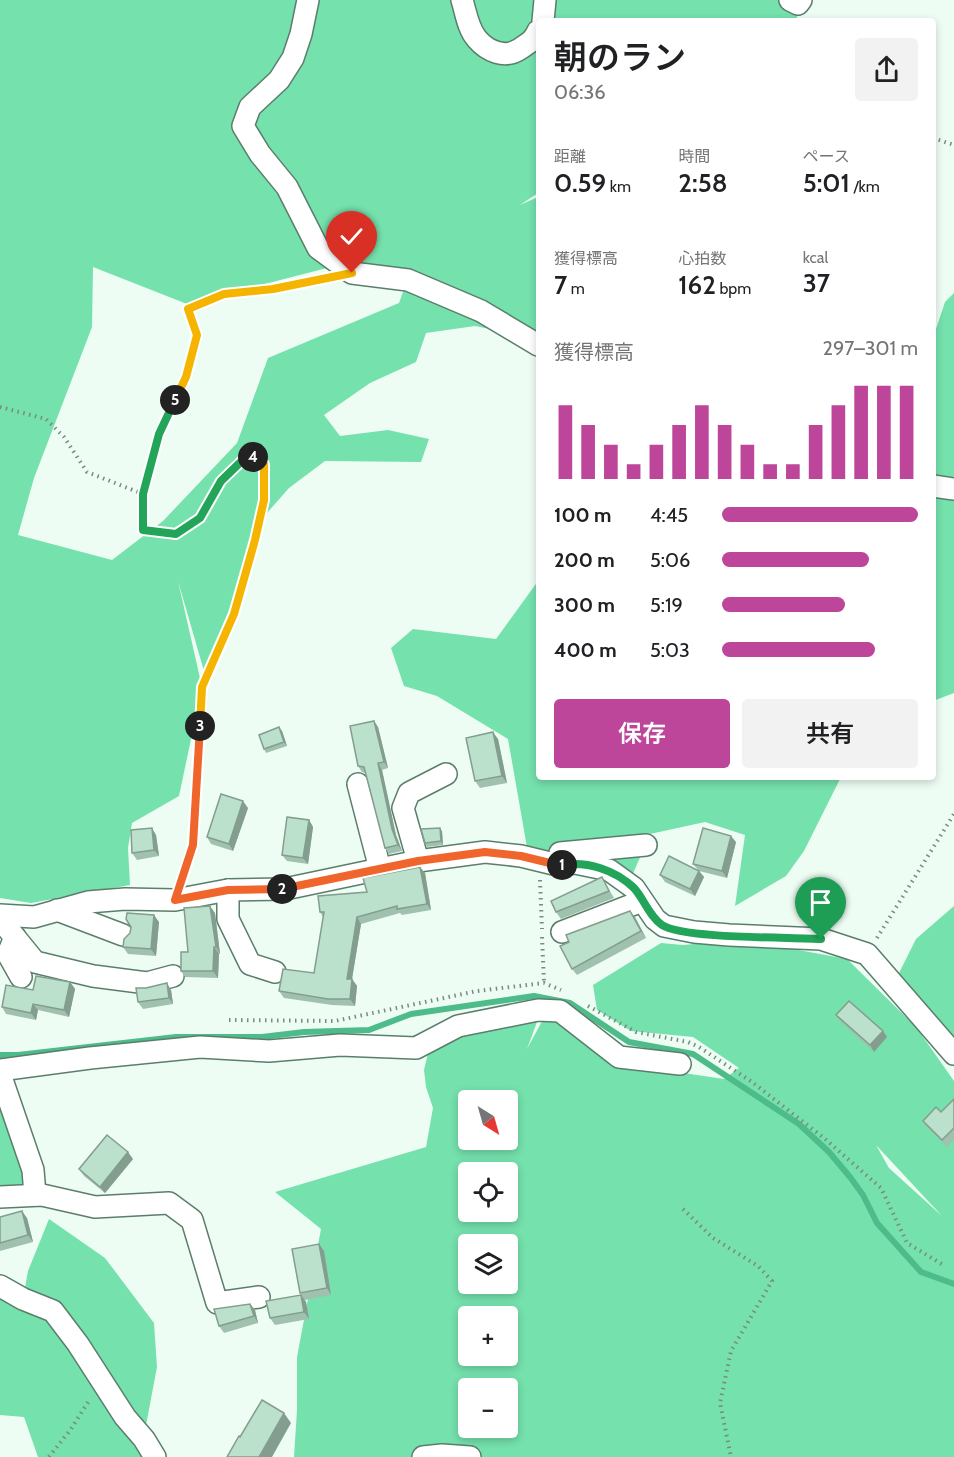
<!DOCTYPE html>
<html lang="ja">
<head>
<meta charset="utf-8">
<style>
  body { margin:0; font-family:Cabin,"Noto Sans JP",sans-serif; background:#f2f2f2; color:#202124; height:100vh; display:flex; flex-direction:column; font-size:22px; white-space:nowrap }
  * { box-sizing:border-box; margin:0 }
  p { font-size:20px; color:#757577 }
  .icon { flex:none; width:33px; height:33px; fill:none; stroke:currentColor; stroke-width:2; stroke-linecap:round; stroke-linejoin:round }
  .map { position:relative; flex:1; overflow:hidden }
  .sheet { position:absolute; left:536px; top:18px; width:400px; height:762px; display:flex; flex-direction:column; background:#fff; border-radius:6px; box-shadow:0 3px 9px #0003 }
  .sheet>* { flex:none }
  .needle { width:39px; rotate:143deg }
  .controls { position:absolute; left:458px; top:1090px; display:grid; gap:12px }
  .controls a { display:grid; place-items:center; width:60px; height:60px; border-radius:6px; background:#fff; box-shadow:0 3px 9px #0003; font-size:30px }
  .pin { position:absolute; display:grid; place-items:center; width:51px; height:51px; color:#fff; margin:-62px -26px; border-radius:50% 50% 50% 0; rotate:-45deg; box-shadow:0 0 6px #0007 }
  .pin .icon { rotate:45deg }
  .km { position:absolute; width:30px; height:30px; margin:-15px; border-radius:50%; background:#222; color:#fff; font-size:16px; line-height:30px; text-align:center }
  .round { display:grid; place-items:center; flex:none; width:63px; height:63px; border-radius:6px; background:#f2f2f2 }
  .head { display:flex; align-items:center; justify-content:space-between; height:102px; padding:0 18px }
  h1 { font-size:33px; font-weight:600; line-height:45px }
  .stats { display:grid; grid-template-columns:repeat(3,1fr); gap:9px; height:102px; padding:6px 18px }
  .stats div { display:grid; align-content:center }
  .stats b { font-size:26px; font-weight:600 }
  .stats small { font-size:16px; font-weight:400 }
  .stats p { font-size:16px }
  .chart { height:168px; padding:12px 18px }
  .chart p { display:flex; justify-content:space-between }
  .chart svg { width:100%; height:108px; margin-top:6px; stroke:#bd459a; stroke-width:6 }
  .cta { display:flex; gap:12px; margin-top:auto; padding:12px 18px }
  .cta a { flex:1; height:69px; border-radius:6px; background:#bd459a; color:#fff; font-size:24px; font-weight:600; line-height:69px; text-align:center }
  .cta a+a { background:#f2f2f2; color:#202124 }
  ul { padding:0 18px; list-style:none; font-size:20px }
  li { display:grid; grid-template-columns:96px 72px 1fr; align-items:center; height:45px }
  li i { height:15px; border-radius:8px; background:#bd459a }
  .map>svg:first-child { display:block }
  .green { fill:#75e1ad; fill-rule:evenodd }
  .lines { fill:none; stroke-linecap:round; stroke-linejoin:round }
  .stream { stroke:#4ebc8a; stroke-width:6 }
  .minor-casing { stroke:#5b7e6b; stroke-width:24 }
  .path { stroke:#7b8a81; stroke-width:4; stroke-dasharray:1.5 4.5; stroke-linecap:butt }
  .minor { stroke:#fff; stroke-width:21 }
  .wall { fill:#a1c1af }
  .shaded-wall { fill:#839d8e }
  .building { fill:#bbe0cb; stroke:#839d8e; stroke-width:1.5 }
  .split-1-casing { stroke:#fff; stroke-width:12 }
  .split-2-casing { stroke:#fff; stroke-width:12 }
  .split-3-casing { stroke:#fff; stroke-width:12 }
  .split-4-casing { stroke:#fff; stroke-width:12 }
  .split-5-casing { stroke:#fff; stroke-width:12 }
  .split-6-casing { stroke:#fff; stroke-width:12 }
  .split-1 { stroke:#22a559; stroke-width:8 }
  .split-2 { stroke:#f0652b; stroke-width:8 }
  .split-3 { stroke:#f0652b; stroke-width:8 }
  .split-4 { stroke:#f5b400; stroke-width:8 }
  .split-5 { stroke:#22a559; stroke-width:8 }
  .split-6 { stroke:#f5b400; stroke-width:8 }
</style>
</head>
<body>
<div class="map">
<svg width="954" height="1457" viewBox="0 0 954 1457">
  <rect width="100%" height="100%" fill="#eefdf4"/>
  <!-- green -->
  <g class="green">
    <path d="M 0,0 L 806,0 L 795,21 L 538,21 L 538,193 L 520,205 L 538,197 L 538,345 L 524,336 L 475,326 L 426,333 L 416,362 L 370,383 L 324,415 L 340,436 L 388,430 L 429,439 L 421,462 L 325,461 L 289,488 L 259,522 L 206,678 L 178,581 L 202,687 L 179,796 L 132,823 L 128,848 L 130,885 L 31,903 L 0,898 ZM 93,267 L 187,304 L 327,268 L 411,270 L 399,303 L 268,358 L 237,443 L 163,521 L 112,560 L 18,535 L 34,478 L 92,327 Z"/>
    <polygon points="954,293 954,693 933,701 933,338 945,302"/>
    <polygon points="538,581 538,777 841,777 804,851 786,876 735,906 745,835 705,822 650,834 632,876 528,853 508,739 437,696 404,686 391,648 413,629 496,639"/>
    <polygon points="954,906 954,1042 898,975 916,939"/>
    <path d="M 727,941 L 777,946 L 847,959 L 916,1027 L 954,1081 L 954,1457 L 294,1457 L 297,1410 L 297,1357 L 321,1229 L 275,1192 L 426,1147 L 433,1108 L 426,1087 L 424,1070 L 428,1053 L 454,1031 L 540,1014 L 527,1049 L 547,1012 L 616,1063 L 724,1079 L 739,1068 L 693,1037 L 631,1031 L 597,1010 L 593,985 L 661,943 L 683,945 ZM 468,1101 L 507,1101 L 507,1140 L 468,1140 ZM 876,1145 L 942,1216 L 889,1168 ZM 468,1173 L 507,1173 L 507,1212 L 468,1212 ZM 468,1245 L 507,1245 L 507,1284 L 468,1284 ZM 468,1317 L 507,1317 L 507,1356 L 468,1356 ZM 468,1389 L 507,1389 L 507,1428 L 468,1428 Z"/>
    <polygon points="0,1107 27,1178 12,1194 0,1194"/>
    <polygon points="49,1219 105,1258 154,1323 157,1367 144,1436 154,1457 38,1457 24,1417 0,1415 0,1292 23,1299 28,1271"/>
  </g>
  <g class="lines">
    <!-- stream -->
    <polyline class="stream" points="0,1055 18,1055 176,1037 262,1037 304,1032 369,1030 411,1014 534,996 570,1003 629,1042 693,1054 799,1124 829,1152 850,1177 863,1195 877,1223 921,1272 954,1284"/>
    <defs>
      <g id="minor">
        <polyline points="308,0 301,34 293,58 279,80 250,107 243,126 260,154 287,187 318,248 352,273 408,280 481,311 538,345"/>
        <path d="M 462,0 C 466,13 468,29 477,39 C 488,52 505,58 518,50 C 527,44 534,41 538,31"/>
        <polyline points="790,0 798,4 801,0"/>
        <polyline points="543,21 545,0"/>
        <polyline points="933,486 954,489"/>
        <polyline points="358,784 380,869"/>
        <polyline points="560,853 646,845"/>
        <polyline points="418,861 403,808 409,793 446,774"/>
        <polyline points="228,890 228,919 250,964 275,972"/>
        <polyline points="57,910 123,935"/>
        <polyline points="0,915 34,917 88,902 125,899 175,900 228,890 285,889 418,861 485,852 521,856 558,865 575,863 609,870 634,888 655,919 664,926 694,932 729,935 821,939 867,954 954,1054"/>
        <polyline points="0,919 35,962 93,976 147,983 173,976"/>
        <polyline points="562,932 642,901"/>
        <polyline points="15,937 8,954 21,977"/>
        <polyline points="0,1070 90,1058 200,1047 269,1051 340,1045 416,1048 458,1026 538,1010 560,1011 619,1057 680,1064"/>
        <polyline points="0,1074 33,1170 35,1195"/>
        <polyline points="0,1197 42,1195 95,1207 169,1203 192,1220 217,1303 259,1297"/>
        <polyline points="0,1286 23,1299 53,1311 78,1344 125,1417 144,1439 155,1457"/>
        <polyline points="423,1457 442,1455 470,1457"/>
      </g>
    </defs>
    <!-- minor casing -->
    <use href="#minor" class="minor-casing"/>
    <!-- path -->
    <g class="path">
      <polyline points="933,138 954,145"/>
      <polyline points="0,407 46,419 64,437 87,472 143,494"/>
      <polyline points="182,879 193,845 202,687 234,614 255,540 264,500 264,464 249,454 221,481 200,518 176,534 143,530 143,494 159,434 186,377 197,335 188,309 224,294 273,289 328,278"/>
      <polyline points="540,880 542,929"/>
      <polyline points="542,937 544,983"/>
      <polyline points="877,938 954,814"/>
      <polyline points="588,1006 636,1032 688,1042 699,1047 752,1082 824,1138 881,1188 907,1243 945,1266"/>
      <polyline points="229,1020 335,1021 477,991 544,983 561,990"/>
      <polyline points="683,1209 713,1238 758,1266 772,1281 731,1351 720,1403 731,1457"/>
      <polyline points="49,1457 71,1429 90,1399"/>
    </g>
    <!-- minor -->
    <use href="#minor" class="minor"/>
  </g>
  <!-- wall -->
  <g class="wall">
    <polygon points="378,727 388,768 382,770 396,835 402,851 389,854 385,848 365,773 362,772 358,766"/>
    <polygon points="282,731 287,746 266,753 264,749"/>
    <polygon points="498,739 507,783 480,788 475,781"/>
    <polygon points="248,808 233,851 211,844 207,837"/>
    <polygon points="309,820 313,827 308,864 287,861 282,855"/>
    <polygon points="442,831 443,845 427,847 425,843"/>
    <polygon points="156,835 159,856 137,860 132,853"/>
    <polygon points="736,842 727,878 699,871 704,877 695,896 665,882 660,875 698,870 693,864"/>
    <polygon points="425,873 431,910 402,915 400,913 361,924 352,979 357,986 355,1006 332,1005 284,998 279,991 314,973 323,917 320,912 367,892"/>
    <polygon points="602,877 614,898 561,919 556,912"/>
    <polygon points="630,911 646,938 577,975 572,969"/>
    <polygon points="215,913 220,954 219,954 218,978 185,977 181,971 188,952"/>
    <polygon points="159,922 156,956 128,954 123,947"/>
    <polygon points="70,982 75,989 69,1017 38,1010 36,1020 6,1014 2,1007 33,990"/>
    <polygon points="171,990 173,1004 143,1009 138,1002"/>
    <polygon points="836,1015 883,1031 887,1037 874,1052 841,1022"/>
    <polygon points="954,1099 954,1140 947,1147 927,1127 923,1121 941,1112"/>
    <polygon points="133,1159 105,1193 84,1176 79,1169"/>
    <polygon points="0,1217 27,1218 33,1242 0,1251"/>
    <polygon points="319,1244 324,1251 331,1295 305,1300 306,1302 309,1319 275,1325 270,1318 301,1295 300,1293"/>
    <polygon points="250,1304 255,1310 258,1323 224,1333 219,1326"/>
  </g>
  <!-- shaded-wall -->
  <g class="shaded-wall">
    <polygon points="374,721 378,727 388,768 384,762"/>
    <polygon points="279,727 282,731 287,746 284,742"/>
    <polygon points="493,732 498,739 507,783 502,776"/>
    <polygon points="378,763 382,770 396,835 402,851 398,845 392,829"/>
    <polygon points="243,801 248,808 233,851 229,844"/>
    <polygon points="309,820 313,827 308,864 303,858"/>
    <polygon points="152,828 156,835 159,856 154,850"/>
    <polygon points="440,828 442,831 443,845 441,841"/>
    <polygon points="731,836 736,842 727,878 722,871"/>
    <polygon points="420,867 425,873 431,910 427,904"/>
    <polygon points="699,871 704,877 695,896 690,889"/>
    <polygon points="210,906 215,913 220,954 216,947"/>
    <polygon points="630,911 635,917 646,938 641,931"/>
    <polygon points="154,915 159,922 156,956 151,949"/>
    <polygon points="357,917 361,924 351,985 347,979"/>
    <polygon points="214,947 219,954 218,978 213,971"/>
    <polygon points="352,979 357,986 355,1006 350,999"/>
    <polygon points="70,982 75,989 69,1017 64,1010"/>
    <polygon points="167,983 171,990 173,1004 169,998"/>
    <polygon points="33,1004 38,1010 36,1020 31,1013"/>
    <polygon points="883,1031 887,1037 874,1052 870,1045"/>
    <polygon points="128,1152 133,1159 105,1193 100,1187"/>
    <polygon points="22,1211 27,1218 33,1242 28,1235"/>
    <polygon points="319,1244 324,1251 331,1295 327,1288"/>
    <polygon points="301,1295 306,1302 309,1319 304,1312"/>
    <polygon points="250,1304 255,1310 258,1323 254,1316"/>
    <polygon points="284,1413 291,1423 272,1457 259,1457"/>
  </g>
  <!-- building -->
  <g class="building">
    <polygon points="374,721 384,762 378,763 392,829 398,845 385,848 364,767 358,766 350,726"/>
    <polygon points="279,727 284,742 264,749 259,735"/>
    <polygon points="493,732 502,776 475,781 466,738"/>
    <polygon points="221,794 243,801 229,844 207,837"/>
    <polygon points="287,817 309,820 303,858 282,855"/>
    <polygon points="152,828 154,850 132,853 131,830"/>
    <polygon points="440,828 441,841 425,843 421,829"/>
    <polygon points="703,828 731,836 722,871 693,864"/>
    <polygon points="669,856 699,871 690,889 660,875"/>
    <polygon points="420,867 427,904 397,909 397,906 357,917 347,979 352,979 350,999 328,999 279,991 283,969 314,973 324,912 320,912 318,896 367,892 363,878"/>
    <polygon points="602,877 609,891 556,912 551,901"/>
    <polygon points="210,906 216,947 214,947 213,971 181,971 181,952 188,952 184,908"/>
    <polygon points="630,911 641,931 572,969 560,946 569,942 566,935"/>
    <polygon points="127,913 154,915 151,949 123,947 124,939 130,933 131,927 126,919"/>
    <polygon points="36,976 70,982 64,1010 33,1004 31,1013 2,1007 6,985 33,990"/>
    <polygon points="167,983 169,998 138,1002 136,988 146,988"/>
    <polygon points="849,1001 883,1031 870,1045 836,1015"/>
    <polygon points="954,1099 954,1128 942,1140 923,1121 936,1107 941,1112"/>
    <polygon points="107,1135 128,1152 100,1187 79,1169"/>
    <polygon points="22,1211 28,1235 0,1243 0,1217"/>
    <polygon points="319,1244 327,1288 300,1293 292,1249"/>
    <polygon points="301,1295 304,1312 270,1318 266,1301"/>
    <polygon points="250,1304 254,1316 219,1326 214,1309"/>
    <polygon points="262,1400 284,1413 259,1457 227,1457 239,1436 240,1437"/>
  </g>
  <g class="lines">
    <defs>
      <path id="split-1" d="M 562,865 C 588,861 615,870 634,888 C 644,899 649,916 662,925 C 683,939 790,937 821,939"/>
      <polyline id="split-2" points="282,889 418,861 485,852 521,856 558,865 562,865"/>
      <polyline id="split-3" points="200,726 193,845 175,900 228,890 282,889"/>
      <polyline id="split-4" points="200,726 202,687 234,614 255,540 264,500 264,464 253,457"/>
      <polyline id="split-5" points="175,400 159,434 143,494 143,530 176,534 200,518 221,481 249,454 253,457"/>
      <polyline id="split-6" points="175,400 186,377 197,335 188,309 224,294 273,289 352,273"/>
    </defs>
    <!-- split-1 casing -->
    <use href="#split-1" class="split-1-casing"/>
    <!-- split-2 casing -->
    <use href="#split-2" class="split-2-casing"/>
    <!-- split-3 casing -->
    <use href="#split-3" class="split-3-casing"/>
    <!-- split-4 casing -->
    <use href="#split-4" class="split-4-casing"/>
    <!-- split-5 casing -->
    <use href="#split-5" class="split-5-casing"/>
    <!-- split-6 casing -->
    <use href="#split-6" class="split-6-casing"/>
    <!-- split-1 -->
    <use href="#split-1" class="split-1"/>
    <!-- split-2 -->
    <use href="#split-2" class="split-2"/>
    <!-- split-3 -->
    <use href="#split-3" class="split-3"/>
    <!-- split-4 -->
    <use href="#split-4" class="split-4"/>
    <!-- split-5 -->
    <use href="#split-5" class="split-5"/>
    <!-- split-6 -->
    <use href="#split-6" class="split-6"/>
  </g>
</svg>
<div class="controls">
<a><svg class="needle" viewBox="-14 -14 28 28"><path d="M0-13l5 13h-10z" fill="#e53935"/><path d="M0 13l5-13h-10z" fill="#757577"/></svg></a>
<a><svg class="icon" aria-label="locate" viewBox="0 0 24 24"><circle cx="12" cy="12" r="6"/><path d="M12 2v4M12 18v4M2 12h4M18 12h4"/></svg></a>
<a><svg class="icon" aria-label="layers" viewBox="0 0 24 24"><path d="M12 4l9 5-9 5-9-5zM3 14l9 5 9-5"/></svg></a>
<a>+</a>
<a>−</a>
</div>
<div class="pin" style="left:821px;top:939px;background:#1e9e55"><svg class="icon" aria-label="arrive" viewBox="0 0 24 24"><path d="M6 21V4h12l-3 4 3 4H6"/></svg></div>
<div class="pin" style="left:352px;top:273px;background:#d93025"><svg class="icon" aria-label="check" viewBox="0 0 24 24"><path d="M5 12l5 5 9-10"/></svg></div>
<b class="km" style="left:562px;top:865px">1</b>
<b class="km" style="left:282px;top:889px">2</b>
<b class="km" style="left:200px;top:726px">3</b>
<b class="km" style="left:253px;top:457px">4</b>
<b class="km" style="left:175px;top:400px">5</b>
<section class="sheet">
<div class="head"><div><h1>朝のラン</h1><p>06:36</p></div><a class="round"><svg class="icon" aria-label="share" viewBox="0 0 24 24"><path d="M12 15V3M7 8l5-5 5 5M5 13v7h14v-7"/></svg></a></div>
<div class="stats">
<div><p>距離</p><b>0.59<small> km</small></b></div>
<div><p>時間</p><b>2:58</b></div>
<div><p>ペース</p><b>5:01<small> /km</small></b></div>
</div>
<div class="stats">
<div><p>獲得標高</p><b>7<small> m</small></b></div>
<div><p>心拍数</p><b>162<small> bpm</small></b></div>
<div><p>kcal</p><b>37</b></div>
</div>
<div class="chart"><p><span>獲得標高</span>297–301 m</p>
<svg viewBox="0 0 160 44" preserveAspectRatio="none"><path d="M5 44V14M15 44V22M25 44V30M35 44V38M45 44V30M55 44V22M65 44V14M75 44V22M85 44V30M95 44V38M105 44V38M115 44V22M125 44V14M135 44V6M145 44V6M155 44V6"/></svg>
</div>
<ul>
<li><b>100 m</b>4:45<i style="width:100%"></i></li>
<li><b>200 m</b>5:06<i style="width:75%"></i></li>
<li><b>300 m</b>5:19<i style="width:63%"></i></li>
<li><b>400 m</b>5:03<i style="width:78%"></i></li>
</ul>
<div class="cta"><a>保存</a><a>共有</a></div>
</section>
</div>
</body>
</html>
